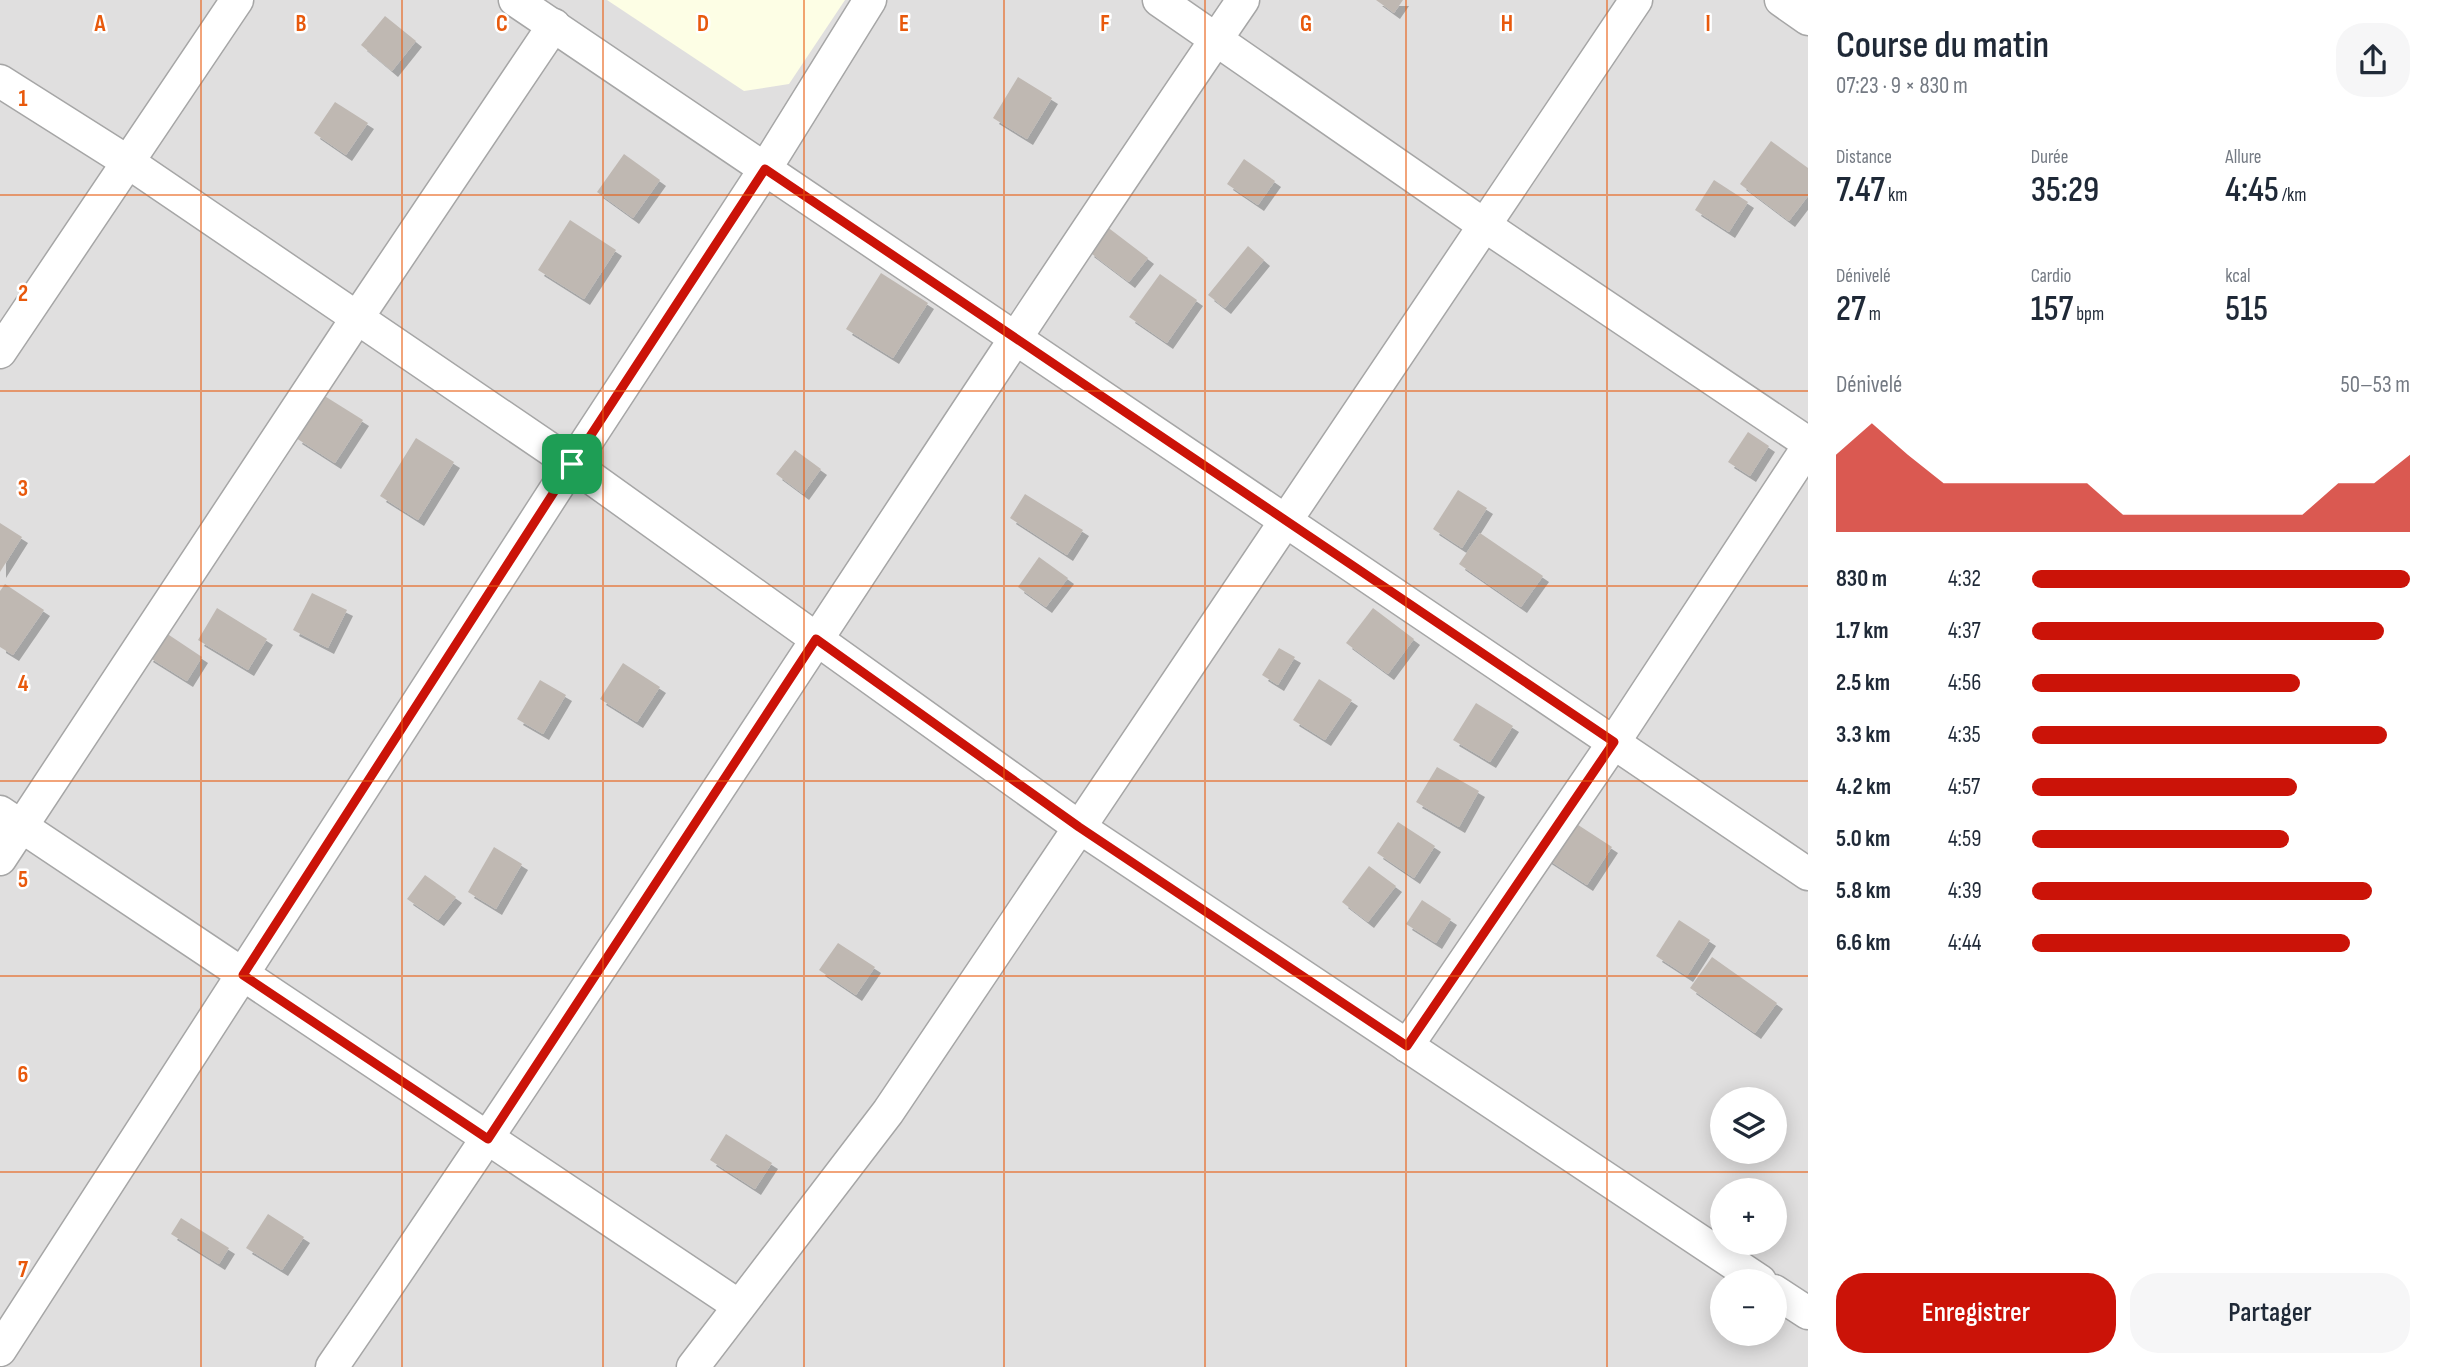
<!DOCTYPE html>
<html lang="fr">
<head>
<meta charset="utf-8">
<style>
  body { margin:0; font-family:"Sofia Sans Condensed",sans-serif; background:#f6f6f7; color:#1f2937; height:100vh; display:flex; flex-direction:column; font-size:26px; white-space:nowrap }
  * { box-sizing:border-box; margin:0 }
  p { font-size:23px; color:#747a83 }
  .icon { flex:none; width:38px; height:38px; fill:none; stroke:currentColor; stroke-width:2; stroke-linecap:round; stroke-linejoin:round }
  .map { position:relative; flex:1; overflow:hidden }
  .side { display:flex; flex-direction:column; background:#fff; width:630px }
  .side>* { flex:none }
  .fabs { position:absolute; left:1710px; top:1087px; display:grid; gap:14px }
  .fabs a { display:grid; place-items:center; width:77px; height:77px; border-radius:50%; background:#fff; box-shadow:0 4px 18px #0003; font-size:35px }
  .pin { position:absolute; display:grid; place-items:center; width:60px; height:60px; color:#fff; margin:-30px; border-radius:14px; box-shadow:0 4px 10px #0006 }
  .round { display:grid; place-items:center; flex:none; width:74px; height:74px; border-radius:28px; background:#f6f6f7 }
  .summary { display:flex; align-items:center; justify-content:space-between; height:119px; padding:0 28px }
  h1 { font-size:38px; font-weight:600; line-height:52px }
  .metrics { display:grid; grid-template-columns:repeat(3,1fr); gap:10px; height:119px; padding:7px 28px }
  .metrics div { display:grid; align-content:center }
  .metrics b { font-size:35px; font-weight:600 }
  .metrics small { font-size:19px; font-weight:400 }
  .metrics p { font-size:19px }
  .chart { height:196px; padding:14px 28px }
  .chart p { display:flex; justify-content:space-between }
  .chart svg { width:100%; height:126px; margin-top:7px; fill:#cb1308; opacity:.7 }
  .cta { display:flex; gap:14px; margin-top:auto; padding:14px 28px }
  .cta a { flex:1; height:80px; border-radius:28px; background:#cb1308; color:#fff; font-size:28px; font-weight:600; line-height:80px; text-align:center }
  .cta a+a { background:#f6f6f7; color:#1f2937 }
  ul { padding:0 28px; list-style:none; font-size:23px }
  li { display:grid; grid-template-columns:112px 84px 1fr; align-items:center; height:52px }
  li i { height:18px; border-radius:9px; background:#cb1308 }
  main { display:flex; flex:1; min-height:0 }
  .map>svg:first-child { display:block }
  .residential { fill:#e0dfdf; fill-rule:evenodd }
  .education { fill:#fdfee5 }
  .building { fill:#bfb8b2; filter:url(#shadow) }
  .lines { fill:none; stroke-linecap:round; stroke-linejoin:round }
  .minor-casing { stroke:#a6a6a6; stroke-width:35 }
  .minor { stroke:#fff; stroke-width:32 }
  .route-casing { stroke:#fff; stroke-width:14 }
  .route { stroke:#cb1308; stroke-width:9 }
  .grid { fill:none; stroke:#e8590c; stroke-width:2; stroke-opacity:0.55 }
  .grid-label { font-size:23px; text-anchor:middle; font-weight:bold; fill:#e8590c; stroke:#fff; stroke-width:5; stroke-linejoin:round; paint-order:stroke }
</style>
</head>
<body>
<main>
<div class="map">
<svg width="1808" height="1367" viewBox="0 0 1808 1367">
  <defs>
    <filter id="shadow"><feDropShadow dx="6" dy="6" stdDeviation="0" flood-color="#0004"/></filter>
  </defs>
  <rect width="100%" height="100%" fill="#f1efe9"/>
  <!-- residential -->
  <path class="residential" d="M 0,0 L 1808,0 L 1808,1367 L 0,1367 ZM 1722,1099 L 1774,1099 L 1774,1152 L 1722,1152 ZM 1722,1190 L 1774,1190 L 1774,1242 L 1722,1242 ZM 1722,1281 L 1774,1281 L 1774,1334 L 1722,1334 Z"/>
  <!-- education -->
  <polygon class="education" points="607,0 845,0 789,84 744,91"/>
  <!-- building -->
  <g class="building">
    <polygon points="1376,0 1403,0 1394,13"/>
    <polygon points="385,16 416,41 392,71 361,45"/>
    <polygon points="1018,77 1052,98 1027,139 993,118"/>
    <polygon points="335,102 368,123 346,155 314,133"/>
    <polygon points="1771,141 1808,168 1808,196 1789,221 1740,184"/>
    <polygon points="624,154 660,180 633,218 597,192"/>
    <polygon points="1244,159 1275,181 1258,205 1227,184"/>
    <polygon points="1714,180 1748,202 1729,232 1695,210"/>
    <polygon points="570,220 616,250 584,299 538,270"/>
    <polygon points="1106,226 1148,258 1129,282 1088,251"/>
    <polygon points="1248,246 1264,260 1225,308 1208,295"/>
    <polygon points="881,273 928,303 893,358 846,329"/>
    <polygon points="1160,274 1197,300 1167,343 1129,317"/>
    <polygon points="323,395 363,420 335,463 296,438"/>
    <polygon points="1748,432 1769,446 1750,476 1728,462"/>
    <polygon points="416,438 454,462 418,520 380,496"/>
    <polygon points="795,450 821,469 803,494 776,474"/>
    <polygon points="1458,490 1487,508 1462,548 1433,529"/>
    <polygon points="1025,494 1083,530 1067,555 1010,518"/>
    <polygon points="0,523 22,537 0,572"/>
    <polygon points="1480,533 1543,576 1521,607 1459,564"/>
    <polygon points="1039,557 1068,578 1046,607 1018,587"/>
    <polygon points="5,584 44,610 13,655 0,647 0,591"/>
    <polygon points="312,593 347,610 328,648 293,630"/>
    <polygon points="217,608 267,639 248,670 198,640"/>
    <polygon points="1373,608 1414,639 1388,674 1346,643"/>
    <polygon points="163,631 202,657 187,681 147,656"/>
    <polygon points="1279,648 1295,657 1278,685 1262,675"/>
    <polygon points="623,663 660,687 637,722 600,699"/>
    <polygon points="1319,679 1352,700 1325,740 1293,720"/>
    <polygon points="540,680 566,695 543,734 517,719"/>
    <polygon points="1476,703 1513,726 1490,762 1453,740"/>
    <polygon points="1437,767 1479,791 1459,827 1416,802"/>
    <polygon points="1569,819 1612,847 1587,885 1544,857"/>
    <polygon points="1398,822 1435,846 1414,878 1377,853"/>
    <polygon points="494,847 522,864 496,909 468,892"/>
    <polygon points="1369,866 1396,886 1368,922 1342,902"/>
    <polygon points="425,875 456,897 438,920 407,899"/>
    <polygon points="1422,900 1451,919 1436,943 1406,924"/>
    <polygon points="1679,920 1710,940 1687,976 1656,956"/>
    <polygon points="838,943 875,967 856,995 819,970"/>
    <polygon points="1712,957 1777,1003 1755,1033 1690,988"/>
    <polygon points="726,1134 772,1163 755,1189 710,1160"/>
    <polygon points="268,1214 304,1237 282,1270 246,1248"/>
    <polygon points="181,1218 229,1248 219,1264 171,1234"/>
  </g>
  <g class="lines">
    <defs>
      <g id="minor">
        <polyline points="515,0 1808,874"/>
        <polyline points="1159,0 1484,225 1808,443"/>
        <polyline points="1781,0 1808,19"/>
        <polyline points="0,81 128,162 572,464 1079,827 1760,1281"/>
        <polyline points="0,352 237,0"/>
        <polyline points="0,812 739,1306"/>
        <polyline points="0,859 357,318 554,25"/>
        <polyline points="1407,1046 1614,742 1808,447"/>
        <polyline points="1774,1291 1808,1313"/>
        <polyline points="0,1350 572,464 765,169 870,0"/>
        <path d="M 332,1367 C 642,915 934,452 1243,0"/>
        <polyline points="693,1367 888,1112 1636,0"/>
      </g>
    </defs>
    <!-- minor casing -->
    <use href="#minor" class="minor-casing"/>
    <!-- minor -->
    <use href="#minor" class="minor"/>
  </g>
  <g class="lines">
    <defs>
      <polygon id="route" points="765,169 1614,742 1407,1046 1079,827 816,639 488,1139 243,975 572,464"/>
    </defs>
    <!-- route casing -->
    <use href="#route" class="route-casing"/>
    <!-- route -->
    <use href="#route" class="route"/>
  </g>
  <!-- grid -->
  <path class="grid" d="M 201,0 L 201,1367M 402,0 L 402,1367M 603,0 L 603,1367M 804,0 L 804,1367M 1004,0 L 1004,1367M 1205,0 L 1205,1367M 1406,0 L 1406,1367M 1607,0 L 1607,1367M 0,195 L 1808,195M 0,391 L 1808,391M 0,586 L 1808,586M 0,781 L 1808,781M 0,976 L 1808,976M 0,1172 L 1808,1172"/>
  <g class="grid-label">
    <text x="100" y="31">A</text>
    <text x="301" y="31">B</text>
    <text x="502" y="31">C</text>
    <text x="703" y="31">D</text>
    <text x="904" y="31">E</text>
    <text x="1105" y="31">F</text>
    <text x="1306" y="31">G</text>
    <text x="1507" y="31">H</text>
    <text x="1708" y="31">I</text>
    <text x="23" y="106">1</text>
    <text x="23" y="301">2</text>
    <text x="23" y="496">3</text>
    <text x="23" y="691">4</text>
    <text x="23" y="887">5</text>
    <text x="23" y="1082">6</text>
    <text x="23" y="1277">7</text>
  </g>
</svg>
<div class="fabs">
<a><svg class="icon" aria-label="layers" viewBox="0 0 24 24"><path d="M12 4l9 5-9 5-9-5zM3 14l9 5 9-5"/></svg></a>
<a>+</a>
<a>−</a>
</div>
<div class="pin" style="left:572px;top:464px;background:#1e9e55"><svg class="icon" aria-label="arrive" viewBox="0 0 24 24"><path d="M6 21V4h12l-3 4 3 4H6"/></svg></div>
</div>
<section class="side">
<div class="summary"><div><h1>Course du matin</h1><p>07:23 · 9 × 830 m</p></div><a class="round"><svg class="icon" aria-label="share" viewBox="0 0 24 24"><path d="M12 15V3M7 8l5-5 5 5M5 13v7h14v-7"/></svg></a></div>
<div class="metrics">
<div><p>Distance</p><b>7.47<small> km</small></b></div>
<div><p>Durée</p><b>35:29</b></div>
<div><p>Allure</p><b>4:45<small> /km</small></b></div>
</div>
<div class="metrics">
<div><p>Dénivelé</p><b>27<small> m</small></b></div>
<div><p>Cardio</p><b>157<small> bpm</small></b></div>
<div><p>kcal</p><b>515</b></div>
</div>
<div class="chart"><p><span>Dénivelé</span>50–53 m</p>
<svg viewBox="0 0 160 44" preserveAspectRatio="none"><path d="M0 44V17L10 6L20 17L30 27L40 27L50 27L60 27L70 27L80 38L90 38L100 38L110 38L120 38L130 38L140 27L150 27L160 17V44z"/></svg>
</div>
<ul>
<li><b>830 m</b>4:32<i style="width:100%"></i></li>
<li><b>1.7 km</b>4:37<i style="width:93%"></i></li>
<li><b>2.5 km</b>4:56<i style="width:71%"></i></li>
<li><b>3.3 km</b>4:35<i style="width:94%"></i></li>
<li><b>4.2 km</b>4:57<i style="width:70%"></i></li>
<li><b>5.0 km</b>4:59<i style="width:68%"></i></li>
<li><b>5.8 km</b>4:39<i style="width:90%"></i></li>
<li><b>6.6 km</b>4:44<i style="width:84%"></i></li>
</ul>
<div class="cta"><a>Enregistrer</a><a>Partager</a></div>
</section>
</main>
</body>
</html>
